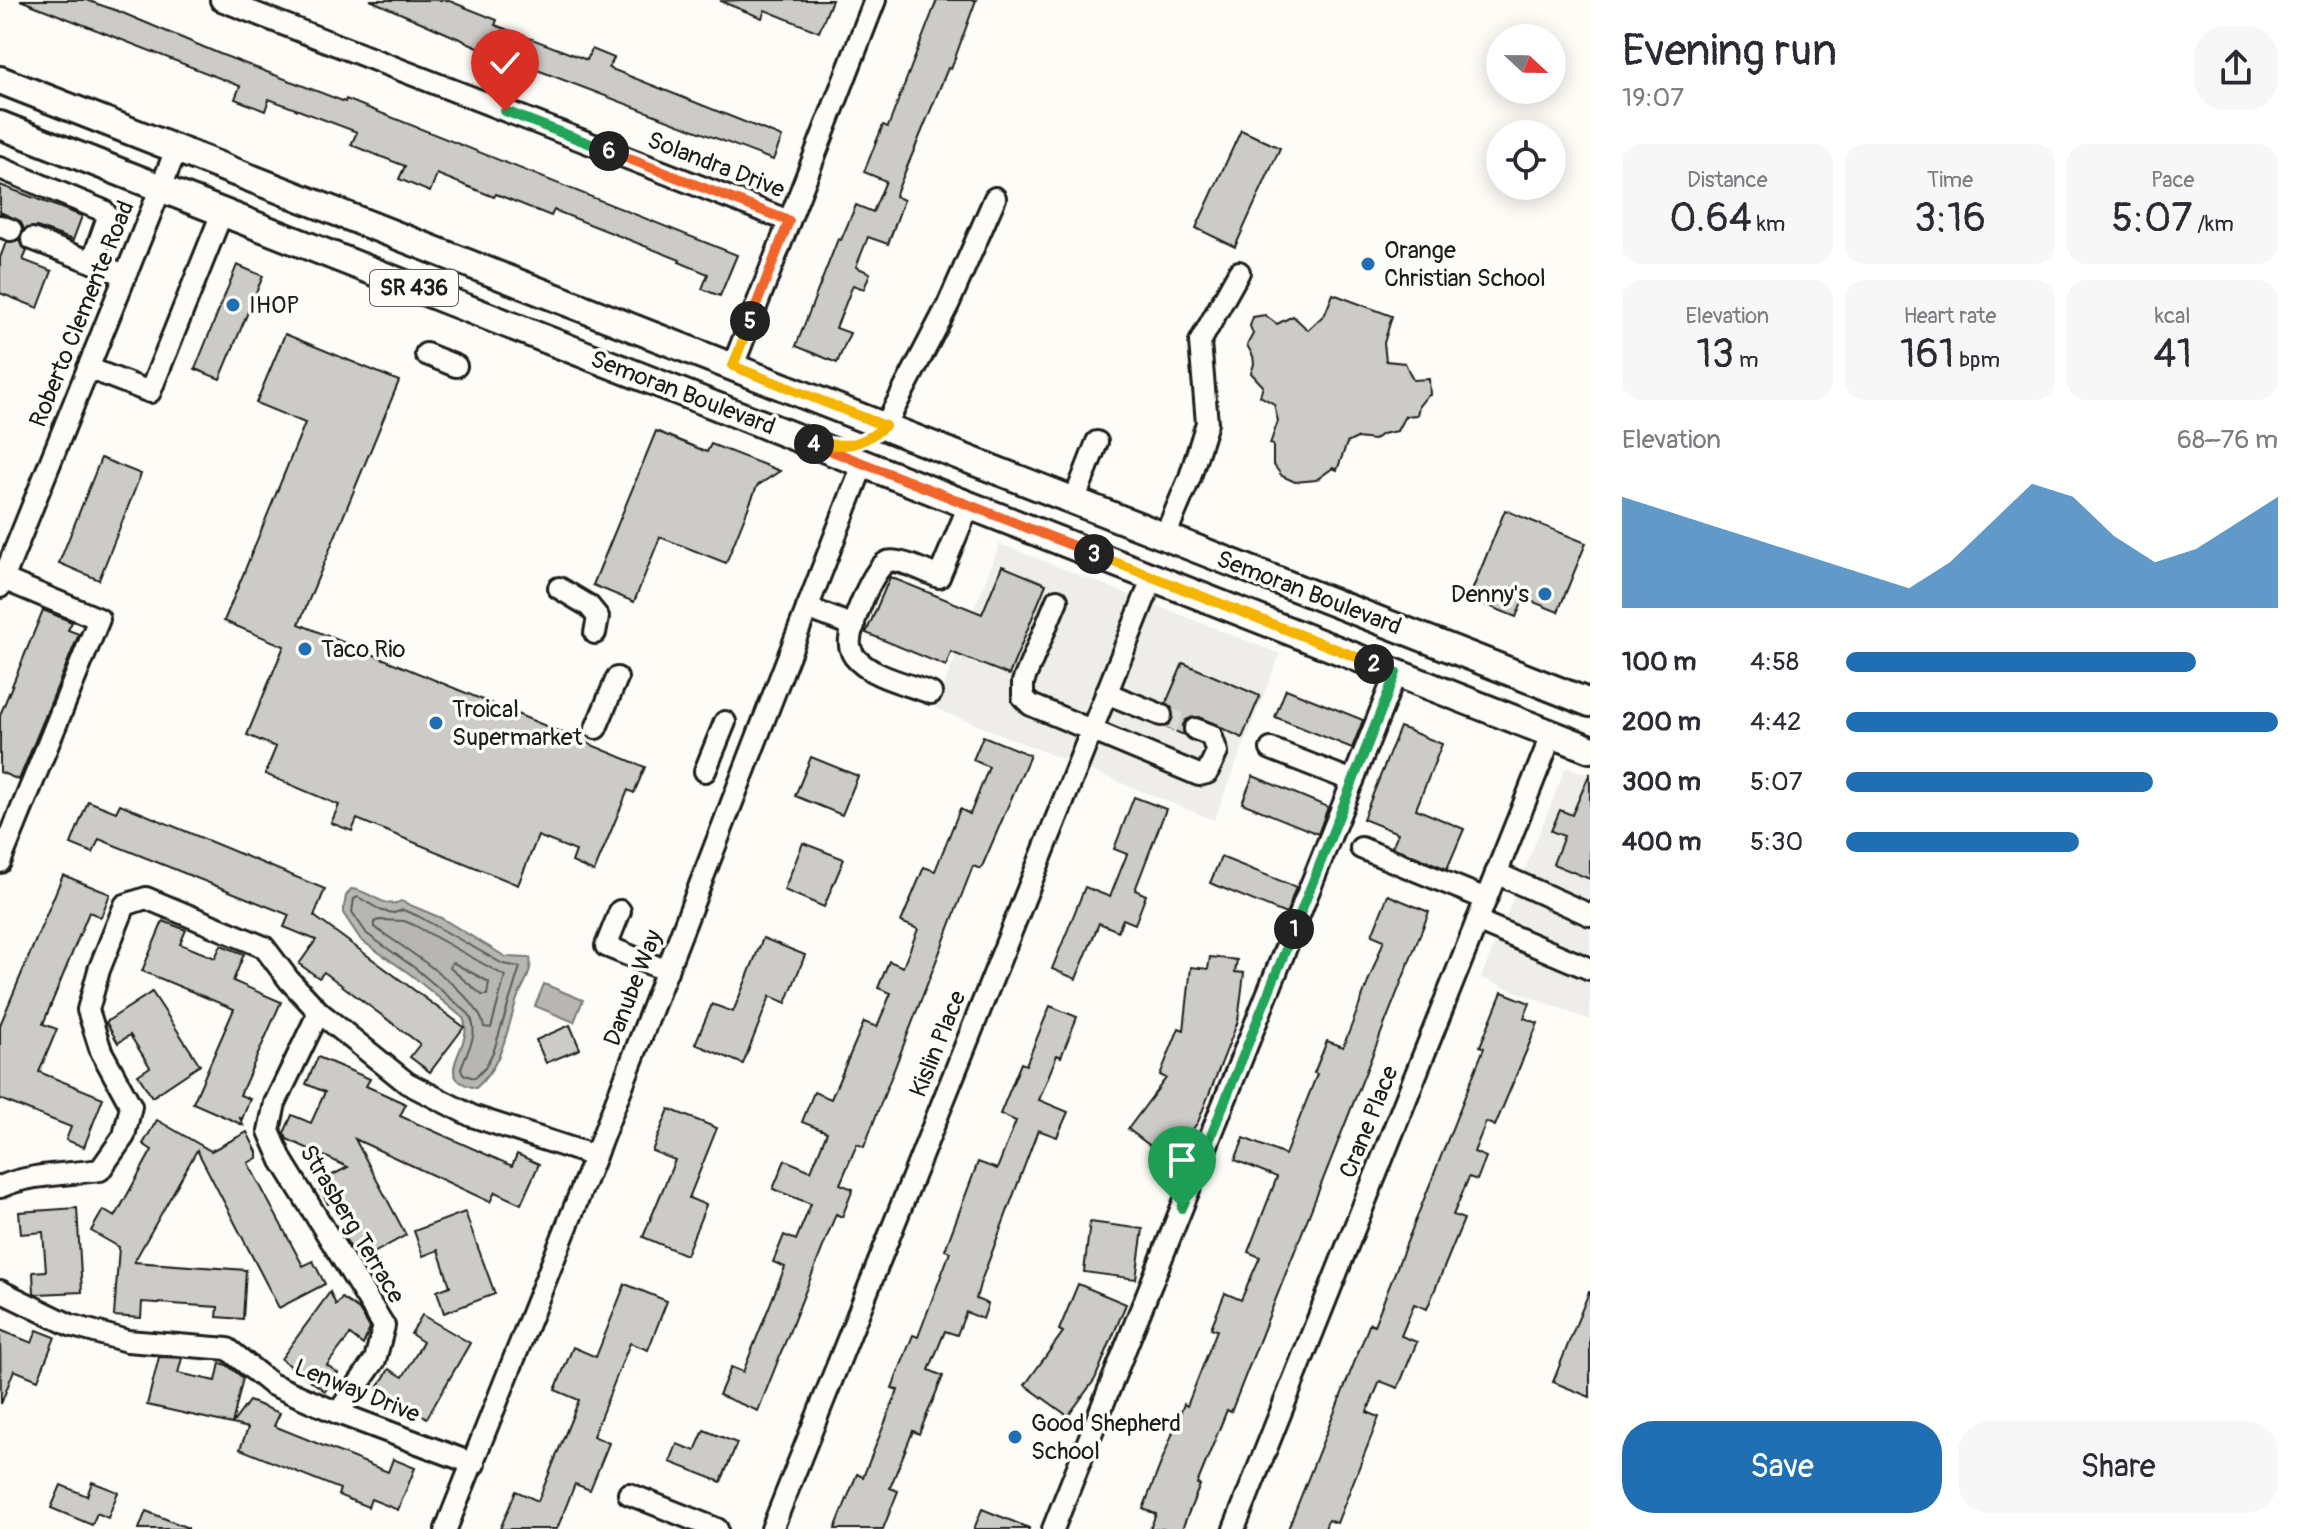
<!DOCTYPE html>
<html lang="en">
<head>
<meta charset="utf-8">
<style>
  body { margin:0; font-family:Pangolin,sans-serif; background:#f7f7f7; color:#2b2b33; height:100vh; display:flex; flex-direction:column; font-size:30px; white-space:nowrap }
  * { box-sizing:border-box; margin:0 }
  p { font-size:26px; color:#7c7c81 }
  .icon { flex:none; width:44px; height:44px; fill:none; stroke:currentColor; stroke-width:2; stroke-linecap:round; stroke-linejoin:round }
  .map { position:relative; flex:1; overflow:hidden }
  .sheet { display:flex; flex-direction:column; background:#fff; width:720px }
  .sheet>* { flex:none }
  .needle { width:52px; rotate:112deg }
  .tools { position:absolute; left:1486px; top:24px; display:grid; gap:16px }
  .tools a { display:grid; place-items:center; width:80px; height:80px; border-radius:50%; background:#fff; box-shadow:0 4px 20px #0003; font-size:40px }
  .pin { position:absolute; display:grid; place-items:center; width:68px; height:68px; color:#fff; margin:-82px -34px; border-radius:50% 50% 50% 0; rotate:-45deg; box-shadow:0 0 8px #0007 }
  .pin .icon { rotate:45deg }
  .km { position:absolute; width:40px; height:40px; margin:-20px; border-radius:50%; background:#222; color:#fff; font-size:22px; line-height:40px; text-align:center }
  .round { display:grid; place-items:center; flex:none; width:84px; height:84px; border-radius:32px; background:#f7f7f7 }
  .summary { display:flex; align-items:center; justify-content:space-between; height:136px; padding:0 32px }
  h1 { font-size:44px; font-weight:600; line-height:60px }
  .figures { display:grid; grid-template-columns:repeat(3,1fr); gap:12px; height:136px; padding:8px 32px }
  .figures div { display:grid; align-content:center; border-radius:20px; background:#f7f7f7; text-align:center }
  .figures b { font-size:40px; font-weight:600 }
  .figures small { font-size:22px; font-weight:400 }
  .figures p { font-size:22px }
  .chart { height:224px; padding:16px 32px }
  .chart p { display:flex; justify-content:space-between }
  .chart svg { width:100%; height:144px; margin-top:8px; fill:#1f6fb2; opacity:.7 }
  .button { display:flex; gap:16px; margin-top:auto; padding:16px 32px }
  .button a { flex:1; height:92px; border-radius:32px; background:#1f6fb2; color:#fff; font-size:32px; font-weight:600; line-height:92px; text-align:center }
  .button a+a { background:#f7f7f7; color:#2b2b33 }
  ul { padding:0 32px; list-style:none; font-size:26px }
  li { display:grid; grid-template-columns:128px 96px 1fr; align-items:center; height:60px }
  li i { height:20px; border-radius:10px; background:#1f6fb2 }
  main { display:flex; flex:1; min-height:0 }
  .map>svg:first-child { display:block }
  .built { fill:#eeede9 }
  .water { fill:#b7b6b2; stroke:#797876; stroke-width:2 }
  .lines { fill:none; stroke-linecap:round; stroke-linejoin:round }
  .shore { stroke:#5a5a58; stroke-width:2 }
  .building { fill:#cccbc8; stroke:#1c1c1c; stroke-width:2 }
  .minor-tunnel { stroke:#dbdad6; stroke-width:20; stroke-dasharray:20 10; stroke-linecap:butt }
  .minor-casing { stroke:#1c1c1c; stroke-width:26 }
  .major-casing { stroke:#1c1c1c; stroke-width:32 }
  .minor { stroke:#fdfcf7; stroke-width:20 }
  .major { stroke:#fdfcf7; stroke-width:26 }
  .split-1-casing { stroke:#fff; stroke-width:16 }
  .split-2-casing { stroke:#fff; stroke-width:16 }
  .split-3-casing { stroke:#fff; stroke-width:16 }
  .split-4-casing { stroke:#fff; stroke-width:16 }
  .split-5-casing { stroke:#fff; stroke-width:16 }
  .split-6-casing { stroke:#fff; stroke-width:16 }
  .split-7-casing { stroke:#fff; stroke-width:16 }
  .split-1 { stroke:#22a559; stroke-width:10 }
  .split-2 { stroke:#22a559; stroke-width:10 }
  .split-3 { stroke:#f5b400; stroke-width:10 }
  .split-4 { stroke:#f0652b; stroke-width:10 }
  .split-5 { stroke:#f5b400; stroke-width:10 }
  .split-6 { stroke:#f0652b; stroke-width:10 }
  .split-7 { stroke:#22a559; stroke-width:10 }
  .poi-dot { fill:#1f6fb2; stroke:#fdfcf7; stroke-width:3 }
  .labels { text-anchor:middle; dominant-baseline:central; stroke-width:7; stroke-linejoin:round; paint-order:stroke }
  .shield { fill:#fdfcf7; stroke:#605f5e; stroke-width:2 }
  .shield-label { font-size:22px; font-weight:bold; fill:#1c1c1c }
  .street-label { font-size:24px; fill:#1c1c1c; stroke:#fdfcf7 }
  .poi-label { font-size:24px; fill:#1c1c1c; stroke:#fdfcf7; text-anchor:start }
</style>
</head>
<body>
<main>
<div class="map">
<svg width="1590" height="1529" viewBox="0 0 1590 1529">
  <rect width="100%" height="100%" fill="#fdfcf7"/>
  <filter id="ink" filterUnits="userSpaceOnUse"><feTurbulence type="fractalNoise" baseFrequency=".0125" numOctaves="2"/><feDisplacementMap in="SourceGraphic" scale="16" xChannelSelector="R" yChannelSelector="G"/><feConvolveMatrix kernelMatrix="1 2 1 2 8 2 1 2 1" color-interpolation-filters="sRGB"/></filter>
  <g filter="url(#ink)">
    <!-- built -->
    <g class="built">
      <polygon points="1000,544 1280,654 1214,820 935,708"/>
      <polygon points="1566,767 1590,776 1590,1020 1481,978"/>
    </g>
    <!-- water -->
    <g class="water">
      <path d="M 351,889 C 369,889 385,911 401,901 L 441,918 L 506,957 L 530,958 C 533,973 522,986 517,999 C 506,1033 503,1063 476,1088 C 427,1077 477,1045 463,1018 L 410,974 L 361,940 L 343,913 L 346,896 Z"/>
      <polygon points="544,984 583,1000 574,1022 535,1006"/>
    </g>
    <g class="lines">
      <!-- shore -->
      <g class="shore">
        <path d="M 358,897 L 382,911 L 394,913 L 403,910 L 418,916 L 503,964 L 520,967 L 494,1050 L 485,1068 L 475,1078 L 464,1075 L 461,1069 C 466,1050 481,1036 469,1014 L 415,968 L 367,934 L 352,912 L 354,899 Z"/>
        <path d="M 379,920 L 404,921 L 414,925 L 505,976 L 491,1028 L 484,1027 C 479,994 403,947 374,927 L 374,922 Z"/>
        <polygon points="452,962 489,982 487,995 482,995 450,968"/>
      </g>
    </g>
    <!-- building -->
    <g class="building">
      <polygon points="20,0 86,0 118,11 220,54 345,102 346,99 737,255 720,296 702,289 708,274 679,262 680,260 554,210 551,216 496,194 494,197 437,174 430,192 399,179 405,166 351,145 357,132 269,99 265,111 235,99 240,86"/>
      <polygon points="370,0 447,0 497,20 495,25 587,60 592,49 614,58 609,68 782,137 773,160 485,50"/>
      <polygon points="741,0 832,0 819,32 765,10 762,18 720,1"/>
      <polygon points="937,0 976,0 951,69 948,68 895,196 904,200 888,244 868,237 856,267 870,273 864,289 853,285 836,328 850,333 837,363 796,346 838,239 841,240 856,205 873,212 886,181 864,172 883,125 888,127"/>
      <polygon points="1241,130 1280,148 1235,247 1196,228"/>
      <polygon points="0,185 82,216 73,240 37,227 24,229 20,221 0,212"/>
      <polygon points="19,240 27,251 23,260 52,271 38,308 0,293 0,258 6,242"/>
      <polygon points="237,265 263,276 220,379 195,369"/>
      <polygon points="1333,294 1392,316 1384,343 1386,361 1405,363 1413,380 1429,379 1430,395 1426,397 1419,406 1417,415 1405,416 1397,431 1382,434 1374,440 1357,438 1347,443 1337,470 1333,468 1316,480 1295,482 1282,476 1273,464 1273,445 1270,444 1278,421 1274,404 1260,396 1263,386 1251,373 1254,364 1253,356 1247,345 1253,334 1250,326 1253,317 1265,315 1277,324 1293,316 1308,330 1325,314"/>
      <polygon points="285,334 399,381 299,624 645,767 634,793 628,790 594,872 572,862 576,851 538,836 518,885 357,819 352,831 331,823 339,805 265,774 276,747 247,735 284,646 224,621 305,423 256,403"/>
      <polygon points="656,431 707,452 711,444 780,471 757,486 726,563 660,537 634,602 593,585"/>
      <polygon points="101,458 141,474 99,580 59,563"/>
      <polygon points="1505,510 1586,543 1558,612 1524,598 1516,617 1469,598"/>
      <polygon points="1002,566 1046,584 1009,675 951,652 946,666 866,633 890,577 982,614"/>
      <polygon points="43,610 72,622 68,630 79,634 19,780 0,772 0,715"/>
      <polygon points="1183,663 1260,696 1242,738 1199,717 1186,720 1183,725 1184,735 1165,727 1173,719 1172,708 1166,703"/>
      <polygon points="1286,689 1363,720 1352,748 1275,717"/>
      <polygon points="1400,727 1442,744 1416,809 1464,829 1447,869 1392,847 1398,833 1363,819"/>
      <polygon points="983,736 1030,755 981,869 973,866 864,1147 857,1144 840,1184 853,1189 842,1217 836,1214 758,1411 719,1395 731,1367 743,1372 785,1267 773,1262 784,1235 796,1240 811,1204 773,1189 785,1160 811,1171 827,1132 802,1122 814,1092 831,1099 864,1022 877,1027 891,993 878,988 889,961 903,967 918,929 901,922 924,867 935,871 960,809 970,814 989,767 973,760"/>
      <polygon points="811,757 858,776 842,815 795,796"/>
      <polygon points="1590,773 1590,879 1553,864 1564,836 1551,831 1560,810 1572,815"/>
      <polygon points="1253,776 1328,807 1318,834 1242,803"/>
      <polygon points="1134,797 1166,809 1135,890 1146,895 1135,924 1123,919 1118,931 1099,923 1076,979 1052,969 1085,887 1110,897 1127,854 1114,849"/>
      <polygon points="88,801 116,812 120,804 325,889 314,916 464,1027 430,1072 410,1057 420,1044 324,972 319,978 299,964 316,940 284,927 289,915 99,839 93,853 71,844"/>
      <polygon points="803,843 844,859 824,907 784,890"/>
      <polygon points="1221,857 1296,887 1286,914 1210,883"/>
      <polygon points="63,875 110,894 101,917 89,912 43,1024 57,1029 39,1072 103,1098 84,1147 66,1140 71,1127 0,1099 0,1025"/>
      <polygon points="1388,895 1429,912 1231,1412 1227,1410 1197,1484 1200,1485 1182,1529 1150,1529 1156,1514 1143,1509 1184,1404 1187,1406 1217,1330 1211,1328 1225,1293 1241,1300 1260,1257 1248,1252 1277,1177 1235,1160 1244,1138 1285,1155 1317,1074 1314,1073 1327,1041 1343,1047 1354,1019 1384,940 1372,935"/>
      <polygon points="163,921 186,930 180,944 215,958 221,945 244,954 233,981 281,1002 240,1095 250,1099 242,1119 240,1118 243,1125 193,1103 234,1009 142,971"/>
      <polygon points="763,938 805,955 786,1003 770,996 743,1064 695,1044 712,1004 733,1012"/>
      <polygon points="1210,957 1237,960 1235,972 1244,973 1238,1021 1198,1122 1169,1160 1128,1129 1166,1078 1160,1075 1179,1028 1184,1030 1191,967 1208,969"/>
      <polygon points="152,992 200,1065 152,1097 138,1075 150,1067 130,1035 118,1043 106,1022"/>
      <polygon points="1502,992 1530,1003 1524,1018 1538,1023 1495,1126 1486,1122 1474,1152 1486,1157 1477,1180 1469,1177 1453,1215 1464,1219 1427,1309 1414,1304 1401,1336 1417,1342 1398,1388 1380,1381 1367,1412 1379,1417 1337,1523 1328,1520 1325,1529 1288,1529 1370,1323 1374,1325 1484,1048 1480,1046"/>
      <polygon points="1050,1006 1077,1017 1061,1057 1057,1055 1039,1100 1068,1112 1057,1137 1038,1130 980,1284 976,1299 988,1304 983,1319 966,1312 957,1335 945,1331 929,1370 943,1376 919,1434 913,1431 890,1488 898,1491 883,1529 835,1529 857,1474 863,1477 898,1390 892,1388 913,1335 918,1337 950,1252 945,1250 978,1162 997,1169 1016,1121 1000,1114 1021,1063 1026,1065"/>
      <polygon points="570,1025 580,1049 546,1063 536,1040"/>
      <polygon points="318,1057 370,1079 366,1086 406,1104 400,1116 512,1166 517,1154 539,1164 521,1204 495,1192 490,1202 355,1139 406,1235 359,1261 344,1237 358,1230 340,1198 328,1204 317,1183 348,1167 287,1139 284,1133 292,1115 311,1123 325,1092 306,1084"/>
      <polygon points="669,1109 717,1128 689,1198 706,1205 686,1255 643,1237 675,1160 652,1151"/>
      <polygon points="157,1120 211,1151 247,1132 257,1152 257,1158 248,1163 303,1266 313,1261 325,1284 279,1308 197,1150 134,1262 246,1270 243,1319 217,1317 218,1307 142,1302 141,1318 114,1316 119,1247 91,1231 103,1210 115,1217 152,1150 143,1144"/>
      <polygon points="77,1208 82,1292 37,1294 34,1293 33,1272 46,1271 43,1232 21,1234 19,1212"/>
      <polygon points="465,1212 495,1294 444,1313 437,1291 450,1286 438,1250 423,1256 414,1231"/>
      <polygon points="1090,1222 1143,1229 1136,1279 1084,1272"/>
      <polygon points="625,1284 667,1301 648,1350 630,1343 593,1436 609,1443 590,1490 575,1484 557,1529 500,1529 516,1491 538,1501 579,1400 555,1390 573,1347 596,1357"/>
      <polygon points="1078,1284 1126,1304 1095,1379 1068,1416 1025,1385 1063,1332 1059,1330"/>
      <polygon points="330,1292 336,1305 342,1298 359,1310 370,1328 363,1345 350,1335 327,1365 338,1373 325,1391 281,1359"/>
      <polygon points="1589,1292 1590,1292 1590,1397 1553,1382"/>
      <polygon points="422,1315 470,1343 427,1418 377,1389 389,1369 403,1377 423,1342 411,1334"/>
      <polygon points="0,1330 32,1343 37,1330 55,1337 38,1380 14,1370 1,1404"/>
      <polygon points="159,1357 182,1358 178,1373 216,1381 220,1363 227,1365 243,1378 232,1424 147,1405"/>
      <polygon points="249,1401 280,1413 274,1426 388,1472 393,1459 415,1468 398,1510 371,1499 368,1507 338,1495 340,1489 240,1449 248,1428 232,1424"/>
      <polygon points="704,1430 737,1443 721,1482 670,1462 677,1444 695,1451"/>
      <polygon points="92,1482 118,1492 108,1518 97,1513 92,1525 51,1508 61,1485 87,1496"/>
      <polygon points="982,1509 1029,1528 1029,1529 974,1529"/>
      <polygon points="146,1511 188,1528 188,1529 139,1529"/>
    </g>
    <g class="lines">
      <!-- minor-tunnel -->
      <polyline class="minor-tunnel" points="1161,715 1195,729"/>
      <defs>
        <g id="minor">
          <polyline points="221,0 789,221"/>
          <polyline points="0,168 104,211 108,217 92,262"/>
          <polyline points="0,226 11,230"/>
          <polyline points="32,239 125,275"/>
          <polyline points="426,354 456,366"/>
          <polyline points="733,366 875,0"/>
          <polyline points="88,368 150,392 222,213"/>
          <polyline points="885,426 948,305 995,198"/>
          <polyline points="1074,501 1097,442"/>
          <polyline points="1165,536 1190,477 1207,423 1200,342 1239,272"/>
          <polyline points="0,587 176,150"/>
          <polyline points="559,588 589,606 598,617 595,633"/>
          <polyline points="1057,600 1023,682 1023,697 1031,705 1199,775 1207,773 1217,752 1211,735 1195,729"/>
          <polyline points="807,608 854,626"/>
          <path d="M 931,693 C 908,684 870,677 854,656 C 851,652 849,644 850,639 C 852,623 872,569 887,562 C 896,557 929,573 939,577 L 969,505"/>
          <polyline points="1106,693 1161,715"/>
          <polyline points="596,728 617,678"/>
          <polyline points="1271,749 1353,781"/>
          <polyline points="705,771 725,722"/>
          <polyline points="1361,848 1486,899"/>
          <polyline points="0,862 99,619 3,579"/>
          <polyline points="1496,873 1590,915"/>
          <polyline points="620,911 606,946 667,971"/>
          <polyline points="1477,921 1590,969"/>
          <polyline points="319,1012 275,1103 269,1131 282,1161 384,1326 375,1360 338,1413"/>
          <path d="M 0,1187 C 32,1173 66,1175 100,1170 L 124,1136 L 131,1106 L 101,1051 L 88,1010 L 99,970 L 125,905 L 146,898 L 264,947 L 289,980 L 319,1012 L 407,1083 L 472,1116 L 595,1156"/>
          <polyline points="0,1291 70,1325 127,1341 228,1349 271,1384 338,1413 474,1464"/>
          <polyline points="629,1494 717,1529"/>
          <polyline points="446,1529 595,1156 863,464"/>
          <polyline points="772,1529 1153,577"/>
          <polyline points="1053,1529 1396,673"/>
          <polyline points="1234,1529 1552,734"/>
        </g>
        <g id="major">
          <polyline points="0,80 1590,703"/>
          <polyline points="0,125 1590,749"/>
        </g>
      </defs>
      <!-- minor casing -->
      <use href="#minor" class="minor-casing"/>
      <!-- major casing -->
      <use href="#major" class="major-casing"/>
      <!-- minor -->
      <use href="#minor" class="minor"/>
      <!-- major -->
      <use href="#major" class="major"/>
    </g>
  </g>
  <g class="lines" filter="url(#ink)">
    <defs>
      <polyline id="split-1" points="1182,1208 1294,929"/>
      <polyline id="split-2" points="1294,929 1396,673 1374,664"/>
      <polyline id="split-3" points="1094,554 1374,664"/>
      <polyline id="split-4" points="814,444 1094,554"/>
      <path id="split-5" d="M 750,321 L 733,366 L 885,426 C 856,450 843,446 808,442 L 814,444"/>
      <polyline id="split-6" points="609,151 789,221 750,321"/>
      <polyline id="split-7" points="505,111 609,151"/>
    </defs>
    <!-- split-1 casing -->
    <use href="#split-1" class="split-1-casing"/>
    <!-- split-2 casing -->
    <use href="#split-2" class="split-2-casing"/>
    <!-- split-3 casing -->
    <use href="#split-3" class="split-3-casing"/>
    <!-- split-4 casing -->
    <use href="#split-4" class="split-4-casing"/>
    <!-- split-5 casing -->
    <use href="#split-5" class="split-5-casing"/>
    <!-- split-6 casing -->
    <use href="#split-6" class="split-6-casing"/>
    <!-- split-7 casing -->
    <use href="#split-7" class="split-7-casing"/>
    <!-- split-1 -->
    <use href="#split-1" class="split-1"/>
    <!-- split-2 -->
    <use href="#split-2" class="split-2"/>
    <!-- split-3 -->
    <use href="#split-3" class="split-3"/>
    <!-- split-4 -->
    <use href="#split-4" class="split-4"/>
    <!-- split-5 -->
    <use href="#split-5" class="split-5"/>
    <!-- split-6 -->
    <use href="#split-6" class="split-6"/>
    <!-- split-7 -->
    <use href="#split-7" class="split-7"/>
  </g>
  <!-- markers -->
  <g class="poi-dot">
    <circle cx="1368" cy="264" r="8"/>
    <circle cx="233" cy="305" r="8"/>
    <circle cx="1545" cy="594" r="8"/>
    <circle cx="305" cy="649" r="8"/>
    <circle cx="436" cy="723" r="8"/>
    <circle cx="1015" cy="1437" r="8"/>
  </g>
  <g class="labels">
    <!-- shield labels -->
    <rect class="shield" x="370" y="270" width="88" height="36" rx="6"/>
    <g class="shield-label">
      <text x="414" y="288">SR 436</text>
    </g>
    <!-- street labels -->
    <g class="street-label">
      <text transform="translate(716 165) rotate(21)">Solandra Drive</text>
      <text transform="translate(82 314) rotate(-68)">Roberto Clemente Road</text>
      <text transform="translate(683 393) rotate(21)">Semoran Boulevard</text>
      <text transform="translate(1309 593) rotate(21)">Semoran Boulevard</text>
      <text transform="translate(633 988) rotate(-69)">Danube Way</text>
      <text transform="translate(938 1044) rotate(-68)">Kislin Place</text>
      <text transform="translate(1369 1122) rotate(-68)">Crane Place</text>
      <text transform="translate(352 1224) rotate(59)">Strasberg Terrace</text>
      <text transform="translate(357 1391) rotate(22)">Lenway Drive</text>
    </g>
    <!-- poi labels -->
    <g class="poi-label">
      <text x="1384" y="250">Orange<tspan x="1384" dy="28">Christian School</tspan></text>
      <text x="249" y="305">IHOP</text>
      <text x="1529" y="594" text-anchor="end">Denny's</text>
      <text x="321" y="649">Taco Rio</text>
      <text x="452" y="709">Troical<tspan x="452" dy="28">Supermarket</tspan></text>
      <text x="1031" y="1423">Good Shepherd<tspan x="1031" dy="28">School</tspan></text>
    </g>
  </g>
</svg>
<div class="tools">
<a><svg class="needle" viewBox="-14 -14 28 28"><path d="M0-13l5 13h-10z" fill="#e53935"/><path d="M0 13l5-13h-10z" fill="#7c7c81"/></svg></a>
<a><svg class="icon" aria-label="locate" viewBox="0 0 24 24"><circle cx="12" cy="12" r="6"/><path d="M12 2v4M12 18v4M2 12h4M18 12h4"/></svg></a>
</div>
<div class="pin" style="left:1182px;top:1208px;background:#1e9e55"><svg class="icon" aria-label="arrive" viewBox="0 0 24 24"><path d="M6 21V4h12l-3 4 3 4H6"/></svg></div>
<div class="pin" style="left:505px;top:111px;background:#d93025"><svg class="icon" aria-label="check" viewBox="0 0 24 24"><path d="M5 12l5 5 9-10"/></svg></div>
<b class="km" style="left:1294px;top:929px">1</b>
<b class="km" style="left:1374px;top:664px">2</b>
<b class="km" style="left:1094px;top:554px">3</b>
<b class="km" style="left:814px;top:444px">4</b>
<b class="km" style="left:750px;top:321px">5</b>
<b class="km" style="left:609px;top:151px">6</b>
</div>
<section class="sheet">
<div class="summary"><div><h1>Evening run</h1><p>19:07</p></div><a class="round"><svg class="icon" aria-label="share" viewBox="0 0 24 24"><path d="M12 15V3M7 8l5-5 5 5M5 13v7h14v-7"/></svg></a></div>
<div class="figures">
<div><p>Distance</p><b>0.64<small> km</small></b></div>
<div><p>Time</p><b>3:16</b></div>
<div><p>Pace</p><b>5:07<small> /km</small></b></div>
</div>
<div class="figures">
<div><p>Elevation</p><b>13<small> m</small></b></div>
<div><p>Heart rate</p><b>161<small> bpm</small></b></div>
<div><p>kcal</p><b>41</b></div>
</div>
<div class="chart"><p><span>Elevation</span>68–76 m</p>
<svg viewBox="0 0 160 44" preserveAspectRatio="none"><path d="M0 44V10L10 14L20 18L30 22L40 26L50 30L60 34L70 38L80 30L90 18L100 6L110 10L120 22L130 30L140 26L150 18L160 10V44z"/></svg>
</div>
<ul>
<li><b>100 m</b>4:58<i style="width:81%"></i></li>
<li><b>200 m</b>4:42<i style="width:100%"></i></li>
<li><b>300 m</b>5:07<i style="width:71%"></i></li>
<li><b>400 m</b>5:30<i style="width:54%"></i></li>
</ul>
<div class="button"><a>Save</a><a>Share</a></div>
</section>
</main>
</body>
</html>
